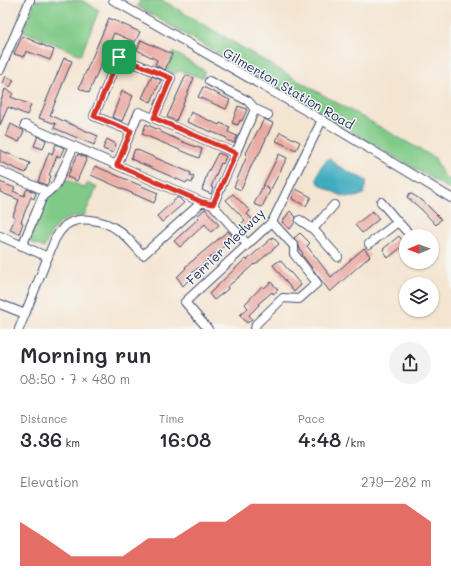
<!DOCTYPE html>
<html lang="en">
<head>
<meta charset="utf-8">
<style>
  body { margin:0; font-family:Mali,sans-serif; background:#f2f2f3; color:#2b2b33; height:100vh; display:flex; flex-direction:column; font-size:15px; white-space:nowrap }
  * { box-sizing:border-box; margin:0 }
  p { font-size:13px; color:#7c7c81 }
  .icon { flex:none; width:22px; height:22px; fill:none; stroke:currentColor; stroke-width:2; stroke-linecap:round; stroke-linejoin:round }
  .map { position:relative; height:329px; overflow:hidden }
  .panel { display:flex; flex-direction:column; background:#fff; flex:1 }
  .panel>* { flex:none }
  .needle { width:26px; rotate:269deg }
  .controls { position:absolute; left:399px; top:229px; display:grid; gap:8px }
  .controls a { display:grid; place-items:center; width:40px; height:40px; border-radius:50%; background:#fff; box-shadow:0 1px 3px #0004; font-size:20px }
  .pin { position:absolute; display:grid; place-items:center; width:34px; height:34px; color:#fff; margin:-17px; border-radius:8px; box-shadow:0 2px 6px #0006 }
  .round { display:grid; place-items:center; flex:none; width:42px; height:42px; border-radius:21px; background:#f2f2f3 }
  .headline { display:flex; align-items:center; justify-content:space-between; height:68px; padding:0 20px }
  h1 { font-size:22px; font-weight:600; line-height:30px }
  .figures { display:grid; grid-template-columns:repeat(3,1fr); gap:6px; height:68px; padding:4px 20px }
  .figures div { display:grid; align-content:center }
  .figures b { font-size:20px; font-weight:600 }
  .figures small { font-size:11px; font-weight:400 }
  .figures p { font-size:11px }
  .chart { height:112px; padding:8px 20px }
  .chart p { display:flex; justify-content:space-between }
  .chart svg { width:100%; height:72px; margin-top:4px; fill:#d93025; opacity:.7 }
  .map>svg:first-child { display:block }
  .green { fill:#80ca87; stroke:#4e7c72 }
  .water { fill:#40acbf; stroke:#2e6e8e }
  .building { fill:#ebaaa2 }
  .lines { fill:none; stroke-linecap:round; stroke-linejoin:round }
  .minor-casing { stroke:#3c4a6f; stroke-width:10 }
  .minor { stroke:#fff; stroke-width:8 }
  .route-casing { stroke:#fff; stroke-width:8 }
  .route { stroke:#d93025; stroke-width:5 }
  .labels { text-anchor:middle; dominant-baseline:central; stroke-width:3; stroke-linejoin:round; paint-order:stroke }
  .street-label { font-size:13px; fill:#1b2f5e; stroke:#f6f6f2 }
</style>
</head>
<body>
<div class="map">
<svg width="451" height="329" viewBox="0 0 451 329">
  <rect width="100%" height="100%" fill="#f6f6f2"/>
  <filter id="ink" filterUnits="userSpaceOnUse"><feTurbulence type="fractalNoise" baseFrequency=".025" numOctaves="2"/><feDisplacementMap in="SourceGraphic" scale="8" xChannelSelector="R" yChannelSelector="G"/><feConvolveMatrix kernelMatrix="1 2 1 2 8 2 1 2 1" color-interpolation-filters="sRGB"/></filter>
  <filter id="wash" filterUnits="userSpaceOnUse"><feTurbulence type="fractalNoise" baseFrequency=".012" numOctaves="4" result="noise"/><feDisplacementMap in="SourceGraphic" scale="16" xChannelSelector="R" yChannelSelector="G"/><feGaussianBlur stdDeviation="0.9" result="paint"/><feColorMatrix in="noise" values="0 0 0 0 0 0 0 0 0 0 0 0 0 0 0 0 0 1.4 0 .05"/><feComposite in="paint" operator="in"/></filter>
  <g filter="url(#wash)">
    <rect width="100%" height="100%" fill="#f4e5d1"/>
    <!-- green -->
    <g class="green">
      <polygon points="36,0 81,0 99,10 81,55 23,31"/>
      <polygon points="141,0 162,0 309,87 435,158 443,175 451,181 451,190 137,6"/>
      <polygon points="174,52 205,71 202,78 180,71 174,74 166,71"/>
      <path d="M 65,179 L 85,188 L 88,183 L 97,187 L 84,216 C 60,216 53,228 44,248 L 29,241 L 46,200 L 60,189 Z"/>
    </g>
    <!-- water -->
    <path class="water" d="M 328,159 L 331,159 L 338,166 L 367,181 L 364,194 C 359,196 355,198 349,197 C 341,197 323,187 317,182 C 316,174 322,163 328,159 Z"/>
    <g id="blocks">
      <!-- building -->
      <g class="building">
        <polygon points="109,18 140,32 135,42 114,33 89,93 79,88"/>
        <polygon points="22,36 54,50 50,60 26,51 24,57 14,54"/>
        <polygon points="141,40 172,54 165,70 155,65 157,60 137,50"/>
        <polygon points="64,58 72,61 50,115 98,136 94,145 54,128 56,124 39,118"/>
        <polygon points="186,75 194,78 176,121 167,117"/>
        <polygon points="6,76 14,80 10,87 3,83"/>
        <polygon points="152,76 161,80 151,102 142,98"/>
        <polygon points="203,87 230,100 226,109 198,97"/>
        <polygon points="5,89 13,93 11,97 31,105 27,115 8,107 0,125 0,103"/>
        <polygon points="122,91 133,96 122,121 112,117"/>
        <polygon points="238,106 247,109 242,121 240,120 238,125 232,123"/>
        <polygon points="191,112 219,125 220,123 230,127 228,132 237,136 234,143 226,140 227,138 187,122"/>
        <polygon points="264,119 273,123 260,152 253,162 241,190 234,187 246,158 247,154 246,153"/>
        <polygon points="11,124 24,131 19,142 6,136"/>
        <polygon points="146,124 161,131 161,132 183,142 202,149 199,158 142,134"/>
        <polygon points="280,132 300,142 296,150 276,141"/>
        <polygon points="38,136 46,140 43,149 34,146"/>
        <polygon points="107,139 116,144 113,153 103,149"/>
        <polygon points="56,144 64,148 60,157 57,156 49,175 51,176 47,185 38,182 49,152 52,154"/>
        <polygon points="135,149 191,173 190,175 194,176 192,183 187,181 186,183 131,159"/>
        <polygon points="0,150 30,163 26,173 0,162"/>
        <polygon points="218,153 226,156 223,164 221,163 211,187 213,188 211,194 202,190 207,174"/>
        <polygon points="78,154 87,158 77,181 67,177"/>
        <polygon points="279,154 287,158 272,187 271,189 265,186 270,191 262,207 254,204"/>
        <polygon points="95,166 158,193 154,203 91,175"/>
        <polygon points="0,182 15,188 13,191 24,196 27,189 36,193 34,199 31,197 24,214 21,222 23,223 19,234 10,230 15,218 13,216 19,200 0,192"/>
        <polygon points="296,189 311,197 306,206 292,199"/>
        <polygon points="410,193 423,201 441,219 436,225 422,210 407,197"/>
        <polygon points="233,194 250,211 247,214 255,222 247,230 241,224 245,220 226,200"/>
        <polygon points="178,197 184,203 162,222 157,216"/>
        <polygon points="205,209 219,225 211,232 205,224 180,247 174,241 199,218 197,216"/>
        <polygon points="290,211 296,217 295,222 290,229 282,222"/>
        <polygon points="373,211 379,219 362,233 355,225"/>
        <polygon points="228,231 234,238 188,276 190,279 183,286 177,277 186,268 185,267"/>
        <polygon points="300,233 310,243 307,246 331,277 364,248 370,256 330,292 302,255 303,254 300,249 298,243 294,238"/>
        <polygon points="399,236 405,244 388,258 383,249"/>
        <polygon points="273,237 279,244 255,265 254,264 244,273 227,287 228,289 214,300 209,294 243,261 246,259 247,260"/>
        <polygon points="280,260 301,285 294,292 273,265"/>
        <polygon points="271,282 278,290 273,294 272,292 258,304 259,305 249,315 252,319 247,323 240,315 248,308 245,304 262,286 264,288"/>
      </g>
    </g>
  </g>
  <g filter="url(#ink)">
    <use href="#blocks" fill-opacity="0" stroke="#3c4a6f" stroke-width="1"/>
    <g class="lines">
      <defs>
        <g id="minor">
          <polyline points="113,0 322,120 451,198"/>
          <polyline points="0,70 30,0"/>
          <polyline points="209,81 248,101 255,109 268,115"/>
          <polyline points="25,125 202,202 213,205 247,244"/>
          <polyline points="131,131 94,116 119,57 171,78 154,118"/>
          <polyline points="117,165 139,112 236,153"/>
          <polyline points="0,171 48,192"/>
          <polyline points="381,202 398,222"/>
          <polyline points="213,205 255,109"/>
          <polyline points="334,205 313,229 338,257"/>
          <polyline points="300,220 313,229"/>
          <polyline points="0,236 48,257"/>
          <polyline points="369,244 398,222 411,236"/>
          <polyline points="22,246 43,196 56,185 74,146"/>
          <polyline points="0,304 25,314"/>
          <path d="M 19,329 L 55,239 C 57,236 59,232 62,229 C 75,213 105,220 119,231 C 128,237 135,247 143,255 L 202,202"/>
          <polyline points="208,329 185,302 272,222 322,120"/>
          <polyline points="255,329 256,324 283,298 299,299 317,283 294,254 294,246 272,222"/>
        </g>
      </defs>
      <!-- minor casing -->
      <use href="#minor" class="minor-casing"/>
      <!-- minor -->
      <use href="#minor" class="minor"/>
    </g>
  </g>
  <g class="lines" filter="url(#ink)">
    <defs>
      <polygon id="route" points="119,57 171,78 154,118 236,153 213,204 202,202 117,165 131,131 94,116"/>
    </defs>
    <!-- route casing -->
    <use href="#route" class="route-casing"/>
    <!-- route -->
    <use href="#route" class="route"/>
  </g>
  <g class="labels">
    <!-- street labels -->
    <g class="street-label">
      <text transform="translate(289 88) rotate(30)">Gilmerton Station Road</text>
      <text transform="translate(225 246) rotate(-44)">Ferrier Medway</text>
    </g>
  </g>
</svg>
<div class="controls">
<a><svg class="needle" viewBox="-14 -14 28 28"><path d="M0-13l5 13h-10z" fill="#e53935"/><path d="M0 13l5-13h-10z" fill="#7c7c81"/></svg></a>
<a><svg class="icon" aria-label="layers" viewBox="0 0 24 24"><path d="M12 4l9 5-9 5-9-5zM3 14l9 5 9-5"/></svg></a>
</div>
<div class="pin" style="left:119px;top:57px;background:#1e9e55"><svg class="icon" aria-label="arrive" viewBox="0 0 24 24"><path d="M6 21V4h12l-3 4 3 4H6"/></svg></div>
</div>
<section class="panel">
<div class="headline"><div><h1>Morning run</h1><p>08:50 · 7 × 480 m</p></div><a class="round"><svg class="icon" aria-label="share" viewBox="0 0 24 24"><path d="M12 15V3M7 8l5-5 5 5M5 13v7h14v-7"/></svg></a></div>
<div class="figures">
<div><p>Distance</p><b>3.36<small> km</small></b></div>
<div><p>Time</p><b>16:08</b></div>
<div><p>Pace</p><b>4:48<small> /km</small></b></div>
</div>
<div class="chart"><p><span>Elevation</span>279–282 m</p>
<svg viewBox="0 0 160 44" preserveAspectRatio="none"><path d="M0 44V17L10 27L20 38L30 38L40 38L50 27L60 27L70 17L80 17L90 6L100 6L110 6L120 6L130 6L140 6L150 6L160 17V44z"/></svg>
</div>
</section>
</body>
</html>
